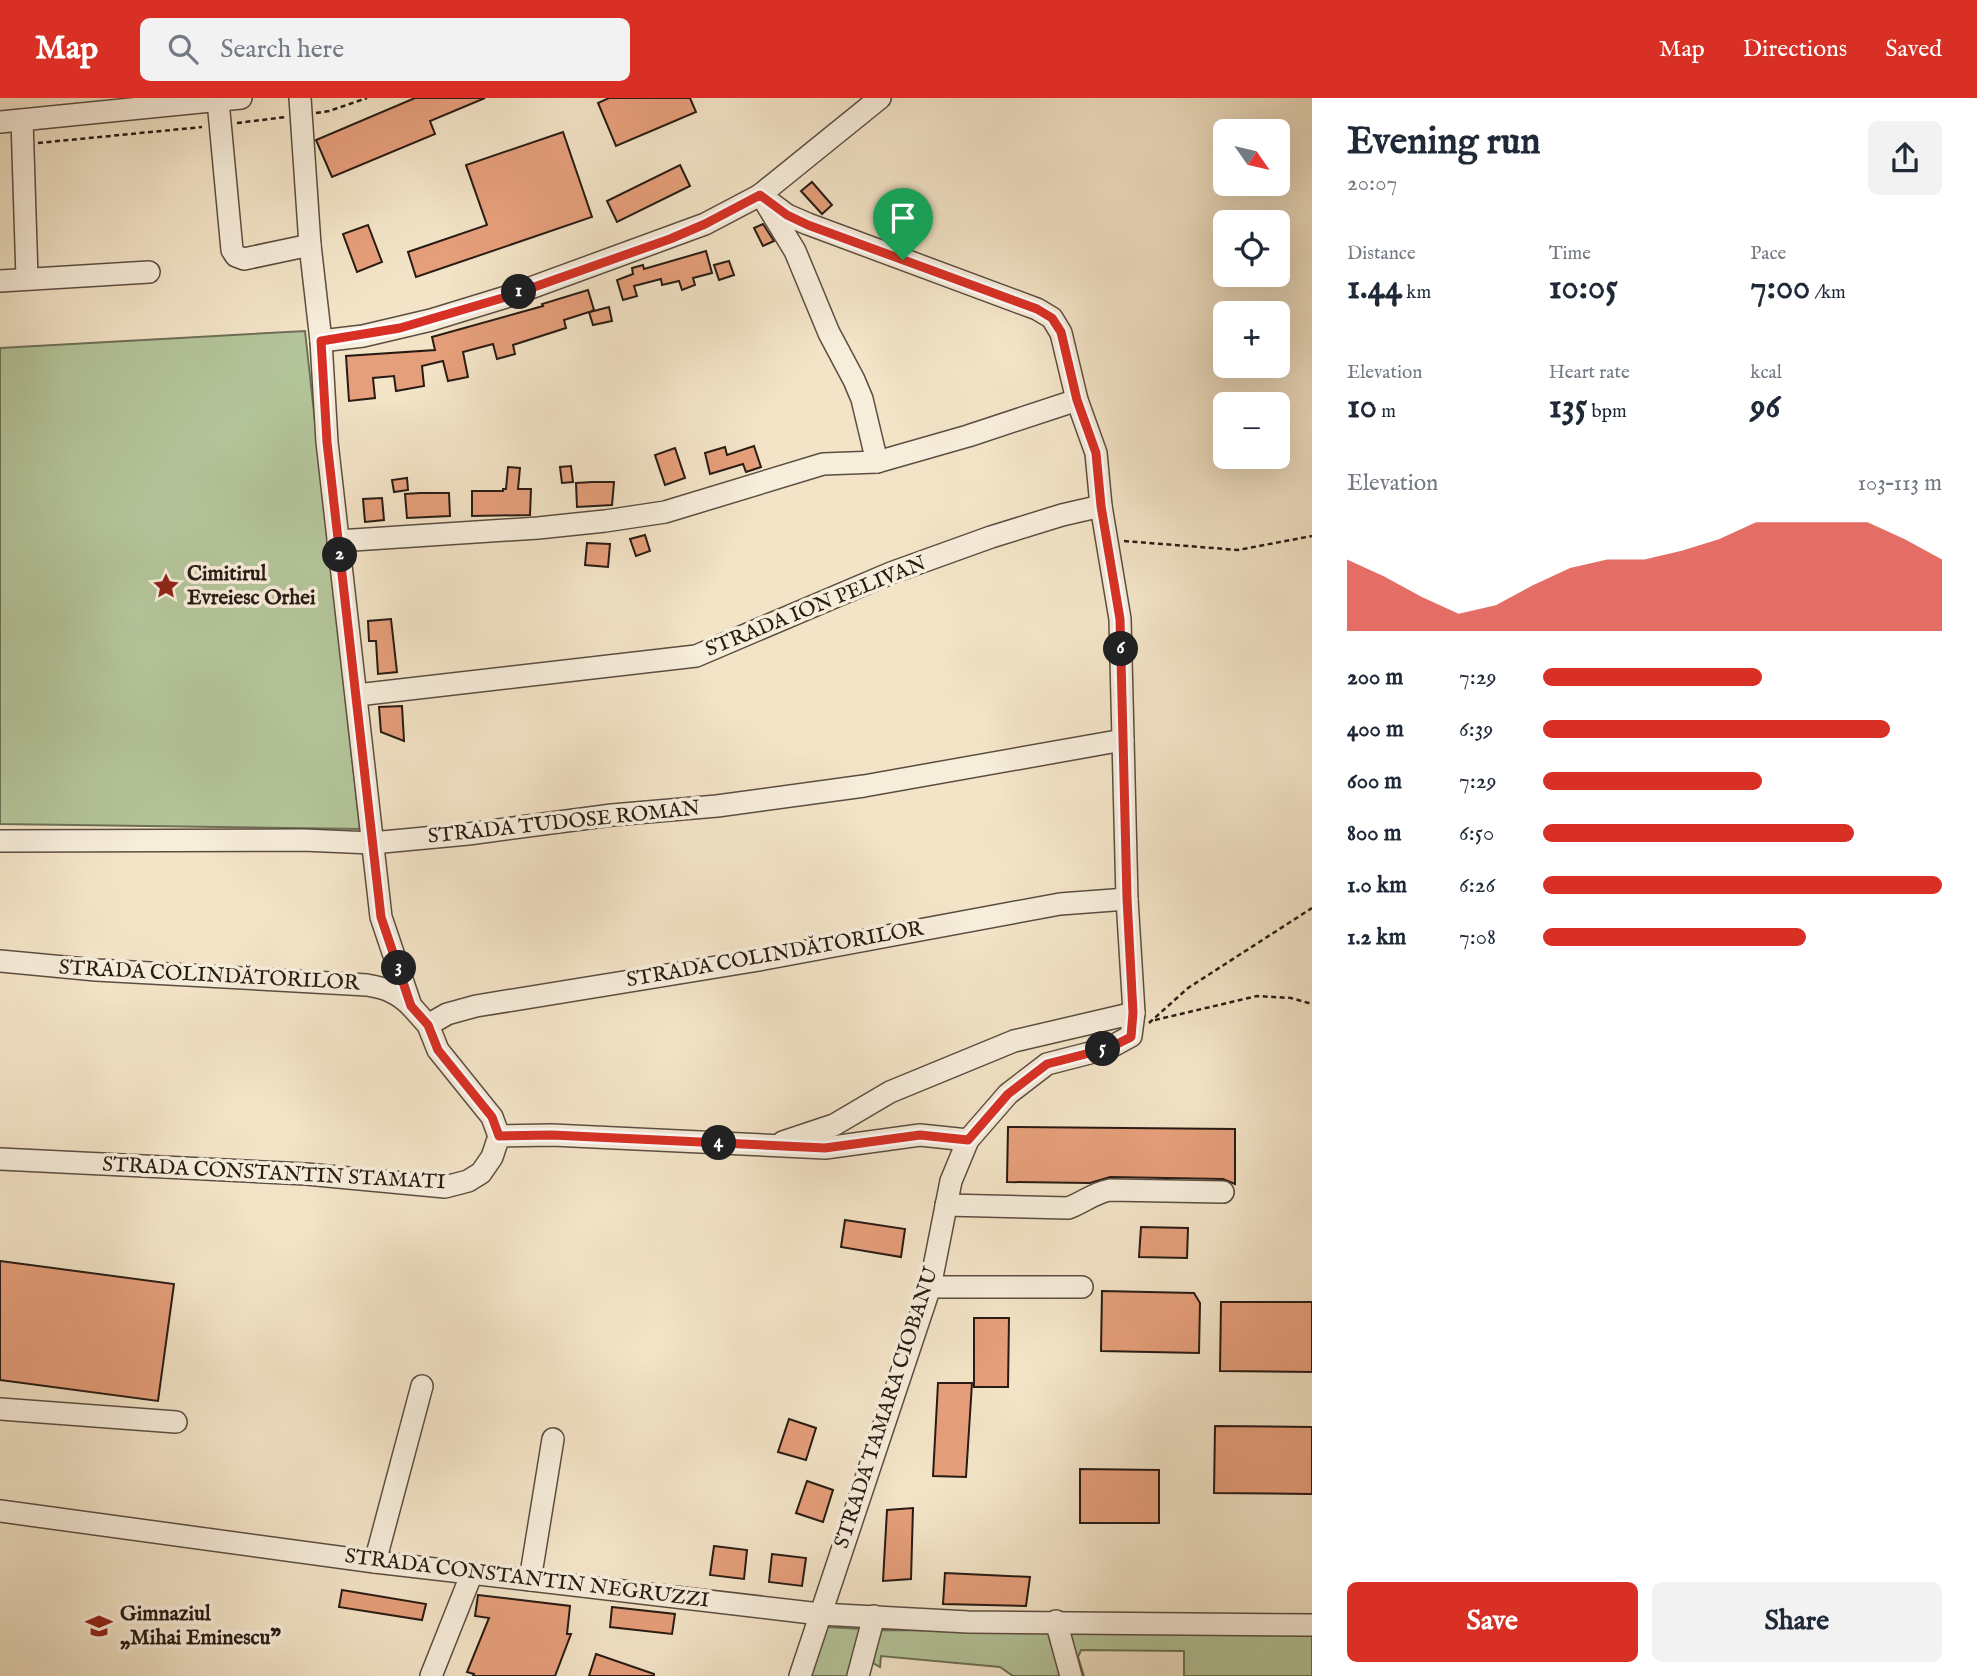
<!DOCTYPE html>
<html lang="en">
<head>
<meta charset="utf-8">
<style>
  body { margin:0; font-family:"IM FELL English",serif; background:#f2f2f3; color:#1f2937; height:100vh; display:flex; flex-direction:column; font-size:26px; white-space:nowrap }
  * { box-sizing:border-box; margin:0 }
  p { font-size:23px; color:#747a83 }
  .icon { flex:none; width:38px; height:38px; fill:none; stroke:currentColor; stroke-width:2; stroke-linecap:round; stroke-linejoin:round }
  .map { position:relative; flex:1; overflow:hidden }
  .details { display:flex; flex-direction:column; background:#fff; width:665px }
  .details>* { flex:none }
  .needle { width:46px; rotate:124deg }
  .fabs { position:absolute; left:1213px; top:21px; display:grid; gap:14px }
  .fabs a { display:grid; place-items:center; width:77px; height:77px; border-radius:10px; background:#fff; box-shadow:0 7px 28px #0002; font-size:35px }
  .pin { position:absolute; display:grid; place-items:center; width:60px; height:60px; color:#fff; margin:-72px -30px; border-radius:50% 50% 50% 0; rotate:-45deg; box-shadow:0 0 7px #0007 }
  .pin .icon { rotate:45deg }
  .km { position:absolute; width:35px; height:35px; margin:-18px; border-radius:50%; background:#222; color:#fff; font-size:19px; line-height:35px; text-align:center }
  .round { display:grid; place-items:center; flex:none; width:74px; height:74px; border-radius:10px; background:#f2f2f3 }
  .overview { display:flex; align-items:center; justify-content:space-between; height:119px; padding:0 35px }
  h1 { font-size:38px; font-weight:700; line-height:52px }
  .metrics { display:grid; grid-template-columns:repeat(3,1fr); gap:10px; height:119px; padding:7px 35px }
  .metrics div { display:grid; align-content:center }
  .metrics b { font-size:35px; font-weight:700 }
  .metrics small { font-size:19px; font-weight:400 }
  .metrics p { font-size:19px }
  .chart { height:196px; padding:14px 35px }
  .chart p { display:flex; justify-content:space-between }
  .chart svg { width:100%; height:126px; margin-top:7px; fill:#d93025; opacity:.7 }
  .cta { display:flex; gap:14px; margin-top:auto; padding:14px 35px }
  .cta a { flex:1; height:80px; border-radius:10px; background:#d93025; color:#fff; font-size:28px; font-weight:700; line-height:80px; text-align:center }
  .cta a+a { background:#f2f2f3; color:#1f2937 }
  ul { padding:0 35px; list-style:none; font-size:23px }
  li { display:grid; grid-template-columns:112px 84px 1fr; align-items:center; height:52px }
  li i { height:18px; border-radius:9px; background:#d93025 }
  header { display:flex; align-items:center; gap:42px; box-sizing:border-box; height:98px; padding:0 35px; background:#d93025; color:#fff }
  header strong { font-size:33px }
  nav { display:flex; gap:38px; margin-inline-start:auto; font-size:24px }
  .search { width:490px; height:63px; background:#f2f2f3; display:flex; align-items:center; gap:18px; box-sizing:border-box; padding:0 24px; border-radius:10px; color:#747a83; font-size:26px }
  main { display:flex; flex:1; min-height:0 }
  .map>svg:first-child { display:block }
  .green { fill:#b4c59a; stroke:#6e7057; stroke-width:2 }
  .building { fill:#e69f7b; stroke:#281b14; stroke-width:2 }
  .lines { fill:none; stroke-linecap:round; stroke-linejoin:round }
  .minor-casing { stroke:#5b4d41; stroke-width:24 }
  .path { stroke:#281b14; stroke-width:2.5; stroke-dasharray:5 3.5; stroke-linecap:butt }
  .minor { stroke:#f7eddb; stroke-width:21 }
  .route-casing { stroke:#fff; stroke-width:14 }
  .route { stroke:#d93025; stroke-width:9 }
  .labels { text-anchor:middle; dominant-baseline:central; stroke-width:7; stroke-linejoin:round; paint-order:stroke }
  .poi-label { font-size:21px; font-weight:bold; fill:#281b14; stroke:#f7eddb; text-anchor:start }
  .street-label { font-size:21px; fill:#281b14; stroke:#f7eddb }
</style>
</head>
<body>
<header>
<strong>Map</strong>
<div class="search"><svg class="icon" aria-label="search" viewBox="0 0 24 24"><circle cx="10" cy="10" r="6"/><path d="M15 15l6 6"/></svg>Search here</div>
<nav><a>Map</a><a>Directions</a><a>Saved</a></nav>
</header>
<main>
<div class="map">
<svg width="1312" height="1578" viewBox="0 0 1312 1578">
  <rect width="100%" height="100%" fill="#f3e4c7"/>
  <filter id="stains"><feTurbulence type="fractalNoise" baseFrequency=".00286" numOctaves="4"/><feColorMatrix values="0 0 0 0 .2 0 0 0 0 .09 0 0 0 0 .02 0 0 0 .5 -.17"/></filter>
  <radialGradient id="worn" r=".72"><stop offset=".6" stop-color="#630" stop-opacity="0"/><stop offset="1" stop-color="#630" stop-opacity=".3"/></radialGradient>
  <!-- green -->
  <g class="green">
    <polygon points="305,233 360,731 0,726 0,250"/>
    <polygon points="826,1529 863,1531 848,1578 809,1578"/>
    <polygon points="879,1532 1047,1533 1060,1556 1061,1578 1013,1578 1000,1569 881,1558 880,1569 873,1565"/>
    <polygon points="1062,1534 1312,1536 1312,1578 1184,1578 1184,1553 1081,1552 1078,1559 1084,1578 1078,1578"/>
  </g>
  <!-- building -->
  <g class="building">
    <polygon points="415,0 485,0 430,23 435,36 332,79 316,42"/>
    <polygon points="609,0 690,0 696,14 616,48 598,5"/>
    <polygon points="563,34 592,119 416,179 408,154 487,127 466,67"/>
    <polygon points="680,67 690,88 617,124 607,103"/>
    <polygon points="812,84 832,107 822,116 801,93"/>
    <polygon points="763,126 774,143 763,148 754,130"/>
    <polygon points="368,127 382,164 357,174 343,136"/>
    <polygon points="706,153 712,175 693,180 695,187 682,192 679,183 662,187 661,181 634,188 637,198 623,202 617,182 633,176 632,170 643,167 644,171"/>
    <polygon points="729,163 734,177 719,182 714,167"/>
    <polygon points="588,192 594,212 590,214 609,209 612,223 593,227 589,214 564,222 566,230 513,247 515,256 497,261 493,246 463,254 468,279 448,283 443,263 422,268 424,288 396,293 394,278 373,280 375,300 349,303 346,258 435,252 432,239 543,208 542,206"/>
    <polygon points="754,348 761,369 746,374 743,366 710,376 705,355 725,349 727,357"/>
    <polygon points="675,350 685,380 665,387 655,357"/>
    <polygon points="571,368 573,384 562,385 560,369"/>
    <polygon points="508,369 520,370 518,391 531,391 530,417 472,418 472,393 503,393 503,391 506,391"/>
    <polygon points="407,380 408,392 394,394 392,382"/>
    <polygon points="592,384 614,384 612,407 577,409 576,385"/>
    <polygon points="420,395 449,395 450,418 407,420 405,396"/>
    <polygon points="382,400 384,422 365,424 363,401"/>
    <polygon points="645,437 650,453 636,458 630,441"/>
    <polygon points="587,445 610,446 608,469 585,467"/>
    <polygon points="391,521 397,574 378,576 376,543 369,543 368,523"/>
    <polygon points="402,608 404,643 381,634 379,609"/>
    <polygon points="1008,1029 1235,1031 1235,1086 1223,1081 1110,1079 1090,1085 1007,1084"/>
    <polygon points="845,1122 905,1131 901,1159 841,1149"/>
    <polygon points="1141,1129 1188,1130 1187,1160 1139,1159"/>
    <polygon points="0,1163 174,1186 158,1303 0,1282"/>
    <polygon points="1102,1193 1194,1195 1200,1205 1199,1255 1101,1253"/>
    <polygon points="1221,1204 1312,1204 1312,1274 1220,1273"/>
    <polygon points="974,1220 1009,1220 1008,1289 974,1289"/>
    <polygon points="938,1285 972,1285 966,1379 933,1378"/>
    <polygon points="789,1321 816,1330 806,1362 778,1354"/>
    <polygon points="1215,1328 1312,1329 1312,1396 1214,1395"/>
    <polygon points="1080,1371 1159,1372 1159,1425 1080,1425"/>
    <polygon points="807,1383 833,1392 823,1424 796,1415"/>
    <polygon points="913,1410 911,1481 883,1483 887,1412"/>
    <polygon points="714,1448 747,1452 744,1481 710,1477"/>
    <polygon points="772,1456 806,1460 802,1488 769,1484"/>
    <polygon points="945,1475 1030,1479 1026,1508 943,1506"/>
    <polygon points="342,1492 426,1506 422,1522 339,1509"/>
    <polygon points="478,1497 570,1508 567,1536 571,1536 555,1578 473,1578 474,1576 467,1574 489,1520 475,1518"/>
    <polygon points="612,1509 675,1516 672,1536 610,1529"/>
    <polygon points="596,1556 654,1576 654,1578 589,1578"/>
  </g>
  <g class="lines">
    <defs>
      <g id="minor">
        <polyline points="300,0 310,147 321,243 327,344 381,819 411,908 428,927 438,952 492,1019 499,1038"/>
        <polyline points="218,3 232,152 236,158 244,161 310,147"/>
        <polyline points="22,22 27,180"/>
        <polyline points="0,24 241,0"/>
        <polyline points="760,97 787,117 808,126 1037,211 1052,220 1061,235 1077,302 1096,355 1101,408 1120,521 1127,801 1134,915 1131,938 1109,950 1047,966 1008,996 968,1042 951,1083 930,1189 800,1578"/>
        <polyline points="767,107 795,153 829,235 854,282 862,301 877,364"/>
        <polyline points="0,183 149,174"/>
        <polyline points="321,243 363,238 431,222 506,199 705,126 760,97 880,0"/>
        <polyline points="338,443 538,430 605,423 665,414 823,366 877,364 968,338 1077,302"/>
        <polyline points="357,597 696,558 891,475 991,439 1062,417 1101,408"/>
        <polyline points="0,743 303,742 372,745 468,736 612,717 717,708 864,688 1123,642"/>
        <path d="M 0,863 L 96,872 L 367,887 C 386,890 398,895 411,908"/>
        <polyline points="428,927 447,916 476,908 753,863 1060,806 1127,801"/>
        <polyline points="783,1044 834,1027 890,994 1014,943 1134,915"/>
        <polyline points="0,1061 306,1076 445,1089 468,1083 481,1075 492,1059 499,1038 552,1037 825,1050 920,1037 968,1042"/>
        <path d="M 946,1107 L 1068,1110 C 1083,1105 1093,1095 1110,1092 L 1223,1094"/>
        <polyline points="930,1189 1082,1189"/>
        <polyline points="0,1311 176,1324"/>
        <polyline points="0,1413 375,1464 820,1516 968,1524 1312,1527"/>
        <polyline points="375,1464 422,1288"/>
        <polyline points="530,1482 553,1341"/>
        <polyline points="1056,1523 1071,1578"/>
        <polyline points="431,1578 472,1475"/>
        <polyline points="858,1578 874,1518"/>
      </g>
    </defs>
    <!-- minor casing -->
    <use href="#minor" class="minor-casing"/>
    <!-- path -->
    <g class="path">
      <polyline points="316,15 329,13 367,0"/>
      <polyline points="237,25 286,19"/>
      <polyline points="38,45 202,29"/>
      <polyline points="1124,443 1238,452 1312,438"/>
      <polyline points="1155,922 1257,898 1291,900 1312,906"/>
      <polyline points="1149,925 1188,890 1312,810"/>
    </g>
    <!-- minor -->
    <use href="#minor" class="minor"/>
  </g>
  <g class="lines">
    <defs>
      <polygon id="route" points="760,97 787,117 808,127 1037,211 1052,220 1061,234 1077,302 1096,355 1101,408 1120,521 1127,800 1133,915 1131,939 1109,950 1047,966 1008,996 968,1042 920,1037 825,1050 552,1037 499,1038 492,1019 438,952 428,927 411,908 381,819 327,344 321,243 400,230 506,199 670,141 705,126"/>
    </defs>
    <!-- route casing -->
    <use href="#route" class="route-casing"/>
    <!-- route -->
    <use href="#route" class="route"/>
  </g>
  <!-- icons -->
  <defs>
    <symbol id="sight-bare" viewBox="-9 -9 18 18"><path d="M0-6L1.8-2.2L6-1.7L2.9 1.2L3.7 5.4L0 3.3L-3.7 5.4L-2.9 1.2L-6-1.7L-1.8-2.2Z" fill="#8f2418" stroke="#f7eddb" stroke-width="2.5" paint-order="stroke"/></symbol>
    <symbol id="school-bare" viewBox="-9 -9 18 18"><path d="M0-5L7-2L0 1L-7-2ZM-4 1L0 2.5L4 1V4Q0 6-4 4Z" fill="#8f2418" stroke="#f7eddb" stroke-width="2.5" paint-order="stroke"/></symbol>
  </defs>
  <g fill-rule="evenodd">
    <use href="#sight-bare" x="147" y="469" width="38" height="38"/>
    <use href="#school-bare" x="80" y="1509" width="38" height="38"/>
  </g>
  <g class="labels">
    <!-- poi labels -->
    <g class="poi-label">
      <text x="187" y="476">Cimitirul<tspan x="187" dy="24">Evreiesc Orhei</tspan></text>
      <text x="120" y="1516">Gimnaziul<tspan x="120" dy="24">„Mihai Eminescu”</tspan></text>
    </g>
    <!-- street labels -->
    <g class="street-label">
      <text transform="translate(816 509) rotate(-22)">STRADA ION PELIVAN</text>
      <text transform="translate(564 725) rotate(-6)">STRADA TUDOSE ROMAN</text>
      <text transform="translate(775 857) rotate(-10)">STRADA COLINDĂTORILOR</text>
      <text transform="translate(209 878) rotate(3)">STRADA COLINDĂTORILOR</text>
      <text transform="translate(274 1076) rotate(3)">STRADA CONSTANTIN STAMATI</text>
      <text transform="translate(887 1310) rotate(-72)">STRADA TAMARA CIOBANU</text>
      <text transform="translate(527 1481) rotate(7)">STRADA CONSTANTIN NEGRUZZI</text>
    </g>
  </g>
  <rect width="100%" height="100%" filter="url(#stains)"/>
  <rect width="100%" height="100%" fill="url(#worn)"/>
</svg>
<div class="fabs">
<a><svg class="needle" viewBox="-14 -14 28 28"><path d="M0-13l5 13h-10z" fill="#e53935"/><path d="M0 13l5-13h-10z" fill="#747a83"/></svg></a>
<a><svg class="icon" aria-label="locate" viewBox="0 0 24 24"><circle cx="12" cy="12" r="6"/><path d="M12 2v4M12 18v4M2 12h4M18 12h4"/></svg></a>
<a>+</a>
<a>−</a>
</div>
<div class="pin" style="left:903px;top:162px;background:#1e9e55"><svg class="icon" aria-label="arrive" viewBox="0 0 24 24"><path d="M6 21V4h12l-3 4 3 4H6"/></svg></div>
<b class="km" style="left:519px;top:194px">1</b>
<b class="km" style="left:340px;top:457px">2</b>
<b class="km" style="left:399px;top:870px">3</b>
<b class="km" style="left:719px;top:1045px">4</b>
<b class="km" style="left:1103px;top:951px">5</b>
<b class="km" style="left:1121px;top:551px">6</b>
</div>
<section class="details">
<div class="overview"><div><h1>Evening run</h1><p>20:07</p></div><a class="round"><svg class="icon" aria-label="share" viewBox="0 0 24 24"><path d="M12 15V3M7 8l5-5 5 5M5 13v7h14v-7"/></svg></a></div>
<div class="metrics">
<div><p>Distance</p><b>1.44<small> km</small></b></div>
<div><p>Time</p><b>10:05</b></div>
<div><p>Pace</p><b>7:00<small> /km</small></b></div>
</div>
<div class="metrics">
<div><p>Elevation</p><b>10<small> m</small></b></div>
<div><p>Heart rate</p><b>135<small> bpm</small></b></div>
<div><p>kcal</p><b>96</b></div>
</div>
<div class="chart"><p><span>Elevation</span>103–113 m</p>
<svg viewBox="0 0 160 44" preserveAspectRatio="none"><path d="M0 44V19L10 25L20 32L30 38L40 35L50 28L60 22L70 19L80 19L90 16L100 12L110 6L120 6L130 6L140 6L150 12L160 19V44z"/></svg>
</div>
<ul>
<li><b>200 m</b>7:29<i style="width:55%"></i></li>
<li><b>400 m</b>6:39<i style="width:87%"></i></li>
<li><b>600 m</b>7:29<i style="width:55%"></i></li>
<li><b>800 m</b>6:50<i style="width:78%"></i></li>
<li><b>1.0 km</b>6:26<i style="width:100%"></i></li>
<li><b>1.2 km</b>7:08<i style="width:66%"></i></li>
</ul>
<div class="cta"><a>Save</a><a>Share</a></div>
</section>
</main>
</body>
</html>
